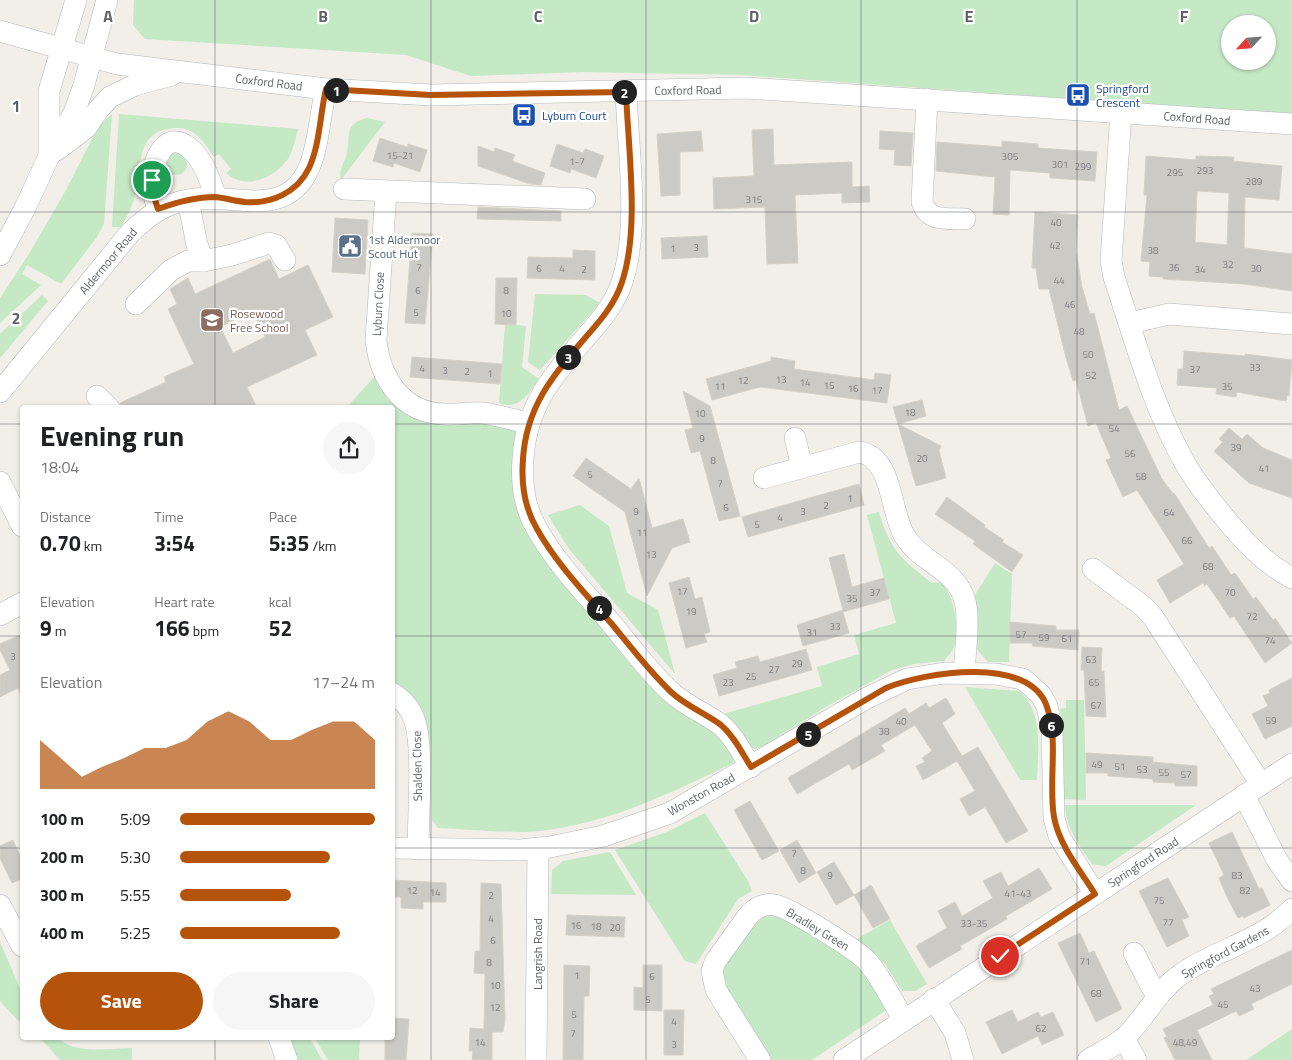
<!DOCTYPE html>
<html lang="en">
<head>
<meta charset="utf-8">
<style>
  body { margin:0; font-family:"Titillium Web",sans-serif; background:#f6f6f6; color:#202124; height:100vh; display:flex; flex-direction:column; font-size:19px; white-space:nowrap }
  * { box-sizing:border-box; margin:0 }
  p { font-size:16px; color:#757577 }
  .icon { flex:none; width:28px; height:28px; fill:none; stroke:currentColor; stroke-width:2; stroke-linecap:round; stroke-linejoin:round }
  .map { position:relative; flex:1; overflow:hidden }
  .panel { position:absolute; left:20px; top:405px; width:375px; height:635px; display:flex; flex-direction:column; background:#fff; border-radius:5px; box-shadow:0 1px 4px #0004 }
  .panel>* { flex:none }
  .needle { width:32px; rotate:244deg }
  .fabs { position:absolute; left:1221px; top:15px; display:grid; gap:10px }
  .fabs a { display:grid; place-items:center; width:55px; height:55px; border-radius:50%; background:#fff; box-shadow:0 1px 4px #0004; font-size:25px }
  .pin { position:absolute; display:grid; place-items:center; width:42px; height:42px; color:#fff; margin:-21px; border:2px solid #fff; border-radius:50%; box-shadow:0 1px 5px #0007 }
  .km { position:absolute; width:25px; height:25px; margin:-12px; border-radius:50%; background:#222; color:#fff; font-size:14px; line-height:25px; text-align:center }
  .round { display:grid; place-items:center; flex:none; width:52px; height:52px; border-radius:26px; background:#f6f6f6 }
  .summary { display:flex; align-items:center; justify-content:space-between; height:85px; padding:0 20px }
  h1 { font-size:28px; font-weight:700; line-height:38px }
  .metrics { display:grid; grid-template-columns:repeat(3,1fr); gap:8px; height:85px; padding:5px 20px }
  .metrics div { display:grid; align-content:center }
  .metrics b { font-size:21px; font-weight:700 }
  .metrics small { font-size:14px; font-weight:400 }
  .metrics p { font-size:14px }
  .chart { height:140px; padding:10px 20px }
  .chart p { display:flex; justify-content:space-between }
  .chart svg { width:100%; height:90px; margin-top:5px; fill:#b45309; opacity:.7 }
  .action { display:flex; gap:10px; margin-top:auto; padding:10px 20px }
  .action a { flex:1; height:58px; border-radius:30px; background:#b45309; color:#fff; font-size:20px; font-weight:700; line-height:58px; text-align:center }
  .action a+a { background:#f6f6f6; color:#202124 }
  ul { padding:0 20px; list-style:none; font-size:16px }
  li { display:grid; grid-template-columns:80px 60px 1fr; align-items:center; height:38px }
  li i { height:12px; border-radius:6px; background:#b45309 }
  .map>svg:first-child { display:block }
  .green { fill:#c5e8c5; fill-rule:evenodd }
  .building { fill:#cccac5; stroke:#d6d1c6; fill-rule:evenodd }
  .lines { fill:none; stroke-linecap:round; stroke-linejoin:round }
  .minor-casing { stroke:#b5b8bc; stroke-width:22 }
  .minor { stroke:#fff; stroke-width:21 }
  .route-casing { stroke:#fff; stroke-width:10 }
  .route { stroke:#b45309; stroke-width:6 }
  .grid { fill:none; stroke:#5f6368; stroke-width:1; stroke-opacity:0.55 }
  .labels { text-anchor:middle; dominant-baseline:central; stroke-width:4.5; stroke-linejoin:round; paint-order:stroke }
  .number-label { font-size:10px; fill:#7a7d7f }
  .street-label { font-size:12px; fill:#5f6368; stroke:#fff }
  .transit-label { font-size:12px; fill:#164399; stroke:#fff; text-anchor:start }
  .service-label { font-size:12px; fill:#4e5e75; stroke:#fff; text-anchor:start }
  .education-label { font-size:12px; fill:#785e54; stroke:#fff; text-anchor:start }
  .grid-label { font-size:16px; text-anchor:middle; font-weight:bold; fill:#5f6368; stroke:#fff; stroke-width:4.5; stroke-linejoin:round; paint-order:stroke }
</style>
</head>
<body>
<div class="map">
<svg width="1292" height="1060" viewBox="0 0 1292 1060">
  <rect width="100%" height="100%" fill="#f1efe8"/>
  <!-- green -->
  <g class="green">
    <path d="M 134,0 L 1292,0 L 1292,115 L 741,75 L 583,72 L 471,76 L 406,55 L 145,39 L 133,25 ZM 1230,24 L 1268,24 L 1268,61 L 1230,61 Z"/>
    <polygon points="112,114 104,224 97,237 61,284 27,265 22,274 41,285 0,323 0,298 29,254 66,190 98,127"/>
    <path d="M 119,114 L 298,129 C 296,138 293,150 288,159 C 274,178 246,191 226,173 L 231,169 L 219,154 L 214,157 C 205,143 195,127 176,128 C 134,130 143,165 135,195 C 132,207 127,217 121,227 L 112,227 Z"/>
    <path d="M 367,118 L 385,122 L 341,180 C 338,169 345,163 347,153 C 351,135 343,124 367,118 Z"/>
    <circle cx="176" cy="164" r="11"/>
    <polygon points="535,294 586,295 600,303 540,370 528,362"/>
    <polygon points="42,295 48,301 0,358 0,334"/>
    <path d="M 505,324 L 526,326 L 522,367 L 539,379 C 529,393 519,411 499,403 Z"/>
    <path d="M 375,376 L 388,400 L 415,418 L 508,421 L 517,425 L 521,513 L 706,722 L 736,753 L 733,763 C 671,793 610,823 540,831 C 509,834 469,829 438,828 L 432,820 L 431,747 L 424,722 L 393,685 L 392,408 L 346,408 Z"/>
    <polygon points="580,505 609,526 627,593 658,610 675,674 569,549 548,515"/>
    <path d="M 879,512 C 890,550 901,559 932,583 L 943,582 C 954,600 959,623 955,644 C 954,650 948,656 944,661 L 914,664 L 892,670 L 829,705 L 763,746 L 756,749 L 749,747 L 723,714 L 822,686 L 817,667 L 859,654 L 854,635 L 896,623 L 867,515 Z"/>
    <polygon points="995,563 1012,574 1009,662 988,662 976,648 975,595"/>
    <path d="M 965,687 L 1019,691 C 1044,712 1038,749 1037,780 L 1020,780 Z"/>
    <polygon points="1066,700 1084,700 1086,800 1063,799 1063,730 1060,709 1066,708"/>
    <path d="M 1065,805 L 1196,805 L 1106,866 L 1092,864 C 1079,846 1066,828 1065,805 Z"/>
    <polygon points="705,813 748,881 752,891 738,899 696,964 685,961 615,850 667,832"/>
    <polygon points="610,852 636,895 551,894 552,870 563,861"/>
    <polygon points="772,912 786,917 859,966 888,1009 812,1060 768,1060 721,987 720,969 756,918"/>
    <polygon points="890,920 927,984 915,991 902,991 885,964 855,940"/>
    <polygon points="0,942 22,993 22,1025 0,1001"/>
    <polygon points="1292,1029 1292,1060 1246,1060"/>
    <path d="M 40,1038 L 58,1038 C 76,1055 109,1048 132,1048 L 132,1060 L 60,1060 Z"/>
    <polygon points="289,1038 310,1038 322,1060 297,1060"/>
    <polygon points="315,1038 360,1038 359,1060 328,1060"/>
  </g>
  <!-- building -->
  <g class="building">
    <polygon points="773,129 774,165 852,162 852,187 869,186 870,202 842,203 842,193 795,195 798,263 767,264 765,207 714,209 713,178 754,176 752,130"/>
    <polygon points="701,131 703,151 680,152 680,195 661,196 657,134"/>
    <polygon points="880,131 913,133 911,166 894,165 895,150 879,149"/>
    <polygon points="380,138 407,147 408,144 427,150 420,172 394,163 393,167 373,161"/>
    <polygon points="1002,141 1038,144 1038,148 1097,152 1095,181 1050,178 1050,173 1010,170 1009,215 993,214 995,177 936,171 937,142 1002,147"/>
    <polygon points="557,144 583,153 585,149 604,156 596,178 571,169 570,173 550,166"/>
    <polygon points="478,146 494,152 495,148 515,155 512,161 545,173 541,185 530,184 478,166"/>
    <path d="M 1146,156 L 1196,160 L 1196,156 L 1234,157 L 1233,161 L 1282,166 L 1279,200 L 1245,197 L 1244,248 L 1292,254 L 1292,291 L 1244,284 L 1163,279 L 1163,277 L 1149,276 L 1150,262 L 1141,261 L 1147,195 L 1144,195 ZM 1197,191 L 1229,193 L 1227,245 L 1195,242 Z"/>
    <polygon points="478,207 561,211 561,221 477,219"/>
    <polygon points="1035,212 1078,215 1076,251 1082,287 1090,314 1094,313 1119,410 1127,406 1162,479 1173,494 1174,493 1209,548 1212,546 1231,575 1235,573 1253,599 1256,597 1273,620 1275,618 1292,643 1265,663 1234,616 1230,618 1207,584 1205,586 1203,583 1170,603 1157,580 1184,564 1137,490 1123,497 1106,460 1111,458 1096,423 1088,426 1076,380 1073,381 1065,354 1049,289 1039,289 1036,268 1032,268"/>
    <polygon points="335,218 368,220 365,274 332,272"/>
    <polygon points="412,233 433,234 425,324 405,323"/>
    <polygon points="707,236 708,257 662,259 661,238"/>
    <polygon points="573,250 595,251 595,280 527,278 528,257 573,258"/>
    <path d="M 270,259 L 279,279 L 308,265 L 333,317 L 305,330 L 317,355 L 247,387 L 257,408 L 121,408 L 120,403 L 166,382 L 164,377 L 194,364 L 168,309 L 177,304 L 170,289 L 188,278 L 195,294 ZM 252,311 L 265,337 L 233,353 L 220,327 Z"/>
    <polygon points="496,278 517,278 516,325 495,324"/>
    <polygon points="1184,351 1245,356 1245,354 1292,360 1289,396 1287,395 1286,401 1237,392 1236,397 1216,394 1217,388 1177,385 1178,369 1183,369"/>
    <polygon points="412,357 502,364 500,384 410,377"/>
    <polygon points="771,357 795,361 794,369 874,380 875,373 891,375 887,403 760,387 712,400 706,379 771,361"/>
    <polygon points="683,391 710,406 740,516 719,521 700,451 691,453 685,430 693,428"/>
    <polygon points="922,400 926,416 898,424 941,446 939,451 946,478 916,486 893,407"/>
    <polygon points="1229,428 1242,439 1247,434 1263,448 1292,460 1292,498 1249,483 1214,451 1223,442 1219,439"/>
    <polygon points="586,458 631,489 639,478 652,528 683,519 690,542 672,548 647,596 625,512 573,476"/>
    <polygon points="859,484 864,505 748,537 742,517"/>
    <polygon points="947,497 985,525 984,527 1004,540 1002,542 1023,555 1012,572 973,544 975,541 935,514"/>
    <polygon points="844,554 852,587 884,578 889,599 843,612 849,633 803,646 797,625 843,610 829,558"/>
    <polygon points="689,577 695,599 702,597 710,632 704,634 707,642 686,648 669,583"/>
    <polygon points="1010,622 1056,626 1056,630 1079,630 1078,650 1032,646 1033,643 1010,643"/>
    <polygon points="22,634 22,698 18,688 0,697 0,675 10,670 0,650 0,644"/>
    <polygon points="1082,647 1102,648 1101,671 1104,671 1106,717 1086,716 1084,670 1081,670"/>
    <polygon points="806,649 812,670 719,696 713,675 737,668 735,662 758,656 760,662"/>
    <polygon points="1292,678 1292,726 1265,739 1252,714 1268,706 1263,696 1270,693 1269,690"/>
    <polygon points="946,698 955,714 942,723 962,756 978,747 1028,831 1006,843 985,807 969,816 960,799 975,791 957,761 923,780 916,766 925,762 922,758 932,751 915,725 881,745 885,751 852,770 849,764 797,794 788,778 905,708 909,714 926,703 929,708"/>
    <polygon points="1086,753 1153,757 1153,762 1197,766 1197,786 1175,786 1175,783 1153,782 1153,779 1108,776 1108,773 1086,773"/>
    <polygon points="750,801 779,851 762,860 734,810"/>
    <polygon points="1232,832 1259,889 1262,888 1270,905 1244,918 1243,916 1238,918 1227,897 1219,878 1224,875 1209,843"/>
    <polygon points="13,840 22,860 22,879 12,883 0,858 0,846"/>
    <polygon points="797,840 816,873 799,883 780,850"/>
    <polygon points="834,862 854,895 836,905 817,872"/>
    <polygon points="1039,868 1052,889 1006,916 1007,919 960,946 962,949 929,968 916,946 947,928 938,911 955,902 962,916 993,898 983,881 1001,872 1008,886"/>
    <polygon points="1168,878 1189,917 1182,920 1189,936 1167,947 1139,891"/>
    <polygon points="392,880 446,883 446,902 423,902 423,909 401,908 401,897 392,897"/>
    <polygon points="481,883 501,884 505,1019 503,1032 492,1032 492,1060 472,1060 473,1051 469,1051 470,1028 484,1029 485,974 474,973 475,951 480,951"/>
    <polygon points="871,885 890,919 873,928 854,895"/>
    <polygon points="567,915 625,917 624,937 566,935"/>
    <polygon points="1080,933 1089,953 1094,951 1122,1009 1096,1022 1058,943"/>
    <polygon points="1292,950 1292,984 1251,1004 1254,1009 1239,1016 1236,1011 1197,1030 1212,1060 1175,1060 1164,1038 1167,1037 1163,1029 1213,1005 1209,996 1214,994 1211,989"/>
    <polygon points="564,965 590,966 589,996 584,996 583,1060 563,1060"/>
    <polygon points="643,965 662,965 662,1011 634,1010 634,987 643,988"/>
    <polygon points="664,1010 684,1010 683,1055 664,1055"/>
    <polygon points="1012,1010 1018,1022 1038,1012 1041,1017 1053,1012 1064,1035 1042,1045 1038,1036 1002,1054 986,1022"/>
    <polygon points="392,1018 409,1019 406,1060 385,1060 385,1040 387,1038 392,1038"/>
  </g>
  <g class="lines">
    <defs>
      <g id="minor">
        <polyline points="0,31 117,64 326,89 431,95 746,88 1292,124"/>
        <path d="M 626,92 C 628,149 640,228 622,282 C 615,304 600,321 585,338 C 552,376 526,407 523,459 C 521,484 524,507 537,529 C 556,563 585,593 611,623 C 630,646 649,672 671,692 C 686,706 705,713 721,725 C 734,736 742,753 751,767"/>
        <path d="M 927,99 L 922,202 C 928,222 947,218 965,219"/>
        <path d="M 1121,113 L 1111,261 L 1114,277 C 1135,340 1153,408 1186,465 C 1198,486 1214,505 1229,523 C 1247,545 1267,565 1292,578"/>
        <polyline points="57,150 86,128 98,110 110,97 135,85 172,75"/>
        <polyline points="49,156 49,91 76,0"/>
        <polyline points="344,189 585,199"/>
        <path d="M 386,192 L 376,340 C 380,378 402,413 444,414 C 457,415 470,412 483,413 C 498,415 513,420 528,423"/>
        <polyline points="188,200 197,245 204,261"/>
        <path d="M 158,209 C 155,199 151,189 152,179 C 153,161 165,129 188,147 C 203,158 210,180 216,197"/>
        <polyline points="0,255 25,208 49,156 74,113 84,85 107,0"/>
        <polyline points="136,304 171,270 188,261 204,261 232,255 269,243 276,245 285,260"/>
        <polyline points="1130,323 1169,314 1292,324"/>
        <path d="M 0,392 L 130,233 C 148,216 163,204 188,200 C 231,191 285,222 309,168 C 319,144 320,114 326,89"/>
        <polyline points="97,396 109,408"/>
        <polyline points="795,438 802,467"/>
        <path d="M 764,478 L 859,452 C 893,457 890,511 904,535 C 919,562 957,569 965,601 C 970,621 965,652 964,673"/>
        <polyline points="0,482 22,526"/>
        <polyline points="1093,569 1144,607 1153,617 1261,784"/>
        <polyline points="0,615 22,603"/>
        <path d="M 392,693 C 403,700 410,707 414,719 C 424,744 418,818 418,849"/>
        <polyline points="1244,795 1277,860 1292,881"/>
        <polyline points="392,848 520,850 550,847 603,836 670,813 867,698 907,679 945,673 996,674 1023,679 1041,695 1047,706 1052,730 1054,818 1059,836 1095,894"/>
        <polyline points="0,905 22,946"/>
        <polyline points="1134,953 1152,988 1158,995"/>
        <polyline points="934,999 955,1033 963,1060"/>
        <polyline points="279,1038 287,1060"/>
        <polyline points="1124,1038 1136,1060"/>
        <polyline points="536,1060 538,848"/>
        <path d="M 760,1060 L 716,990 L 712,971 L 715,962 L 748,916 C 755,908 763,903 775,905 C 790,908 855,949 867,961 C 882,978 892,1001 904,1020"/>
        <polyline points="844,1060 1292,764"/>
        <path d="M 1088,1060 C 1099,1053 1113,1047 1124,1038 C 1145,1019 1156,992 1180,975 C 1216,949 1261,942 1292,909"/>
      </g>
    </defs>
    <!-- minor casing -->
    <use href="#minor" class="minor-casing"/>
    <!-- minor -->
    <use href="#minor" class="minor"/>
  </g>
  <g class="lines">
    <defs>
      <path id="route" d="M 152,180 L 154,197 L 158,209 C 177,202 195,197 215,197 C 225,198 235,201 245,202 C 271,204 297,193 309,168 C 320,144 320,114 326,89 L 430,95 L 626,92 C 628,149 640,228 622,282 C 615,304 600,321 585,338 C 552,376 526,408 523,459 C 521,484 524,507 537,529 C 556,563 585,593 611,623 C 630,646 649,671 671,692 C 686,706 705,713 721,725 C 734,736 742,753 751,767 L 886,688 C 925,672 1030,655 1047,707 C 1059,742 1048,781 1054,817 C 1059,845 1080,870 1095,894 L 1000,956"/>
    </defs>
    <!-- route casing -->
    <use href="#route" class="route-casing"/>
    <!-- route -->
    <use href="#route" class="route"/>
  </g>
  <!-- grid -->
  <path class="grid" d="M 215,0 L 215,408M 431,0 L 431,1060M 646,0 L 646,1060M 861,0 L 861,1060M 1077,0 L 1077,1060M 0,212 L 1292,212M 0,424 L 22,424M 392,424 L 1292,424M 0,636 L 22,636M 392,636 L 1292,636M 0,848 L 22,848M 392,848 L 1292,848M 215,1038 L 215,1060"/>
  <!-- icons -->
  <defs>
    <symbol id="bus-square" viewBox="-11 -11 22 22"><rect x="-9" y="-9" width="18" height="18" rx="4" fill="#1a4fb4" stroke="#fff"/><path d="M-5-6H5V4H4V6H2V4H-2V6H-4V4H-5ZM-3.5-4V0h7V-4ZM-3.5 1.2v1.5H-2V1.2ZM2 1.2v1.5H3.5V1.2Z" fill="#fff"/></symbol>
    <symbol id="civic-square" viewBox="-11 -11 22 22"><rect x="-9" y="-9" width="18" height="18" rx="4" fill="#5c6f8a" stroke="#fff"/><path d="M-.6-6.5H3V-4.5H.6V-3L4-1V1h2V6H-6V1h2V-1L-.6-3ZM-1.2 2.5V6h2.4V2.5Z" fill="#fff"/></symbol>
    <symbol id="school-square" viewBox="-11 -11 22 22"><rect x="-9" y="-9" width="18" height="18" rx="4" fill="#8d6e63" stroke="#fff"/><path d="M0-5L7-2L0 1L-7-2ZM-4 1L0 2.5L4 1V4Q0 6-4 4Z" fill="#fff"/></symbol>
  </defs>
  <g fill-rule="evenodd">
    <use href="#bus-square" x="1064" y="81" width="28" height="28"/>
    <use href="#bus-square" x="510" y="101" width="28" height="28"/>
    <use href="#civic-square" x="336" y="232" width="28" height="28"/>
    <use href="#school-square" x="198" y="306" width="28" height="28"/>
  </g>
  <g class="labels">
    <!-- number labels -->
    <g class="number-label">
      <text x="400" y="155">15-21</text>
      <text x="1010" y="156">305</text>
      <text x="577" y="161">1-7</text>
      <text x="1060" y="164">301</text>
      <text x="1083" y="166">299</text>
      <text x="1205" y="170">293</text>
      <text x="1175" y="172">295</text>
      <text x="1254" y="181">289</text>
      <text x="754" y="199">315</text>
      <text x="1056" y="222">40</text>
      <text x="1055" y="245">42</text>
      <text x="696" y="247">3</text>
      <text x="673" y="248">1</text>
      <text x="1153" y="250">38</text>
      <text x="1228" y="264">32</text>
      <text x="419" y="267">7</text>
      <text x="1174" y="267">36</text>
      <text x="539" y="268">6</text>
      <text x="562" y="268">4</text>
      <text x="1256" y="268">30</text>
      <text x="584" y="269">2</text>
      <text x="1200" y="269">34</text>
      <text x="1059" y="280">44</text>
      <text x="418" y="290">6</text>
      <text x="506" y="290">8</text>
      <text x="1070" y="304">46</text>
      <text x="416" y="312">5</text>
      <text x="506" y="313">10</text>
      <text x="1079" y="331">48</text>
      <text x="1088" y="354">50</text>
      <text x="1255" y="367">33</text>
      <text x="422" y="368">4</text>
      <text x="1195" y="369">37</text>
      <text x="445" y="370">3</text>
      <text x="467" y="371">2</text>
      <text x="490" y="373">1</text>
      <text x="1091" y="375">52</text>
      <text x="781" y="379">13</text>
      <text x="743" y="380">12</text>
      <text x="805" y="382">14</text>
      <text x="829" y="385">15</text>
      <text x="720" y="386">11</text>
      <text x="1227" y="386">35</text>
      <text x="853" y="388">16</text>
      <text x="877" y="390">17</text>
      <text x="910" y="412">18</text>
      <text x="700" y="413">10</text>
      <text x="1114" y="428">54</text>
      <text x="702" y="438">9</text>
      <text x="1236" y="447">39</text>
      <text x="1130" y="453">56</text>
      <text x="922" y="458">20</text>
      <text x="713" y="460">8</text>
      <text x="1264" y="468">41</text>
      <text x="590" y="474">5</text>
      <text x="1141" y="476">58</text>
      <text x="720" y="483">7</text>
      <text x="850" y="498">1</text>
      <text x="826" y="505">2</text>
      <text x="726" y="507">6</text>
      <text x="636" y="511">9</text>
      <text x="803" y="511">3</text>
      <text x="1169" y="512">64</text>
      <text x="780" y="517">4</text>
      <text x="757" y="524">5</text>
      <text x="642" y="532">11</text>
      <text x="1187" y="540">66</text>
      <text x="651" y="554">13</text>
      <text x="1208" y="566">68</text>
      <text x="682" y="591">17</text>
      <text x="875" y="592">37</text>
      <text x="1230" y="592">70</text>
      <text x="852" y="598">35</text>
      <text x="691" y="611">19</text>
      <text x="1252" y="616">72</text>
      <text x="835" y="626">33</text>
      <text x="812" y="632">31</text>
      <text x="1021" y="634">57</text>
      <text x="1044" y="637">59</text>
      <text x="1067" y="638">61</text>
      <text x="1270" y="640">74</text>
      <text x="13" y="656">3</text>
      <text x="1091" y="659">63</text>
      <text x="797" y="663">29</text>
      <text x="774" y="669">27</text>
      <text x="751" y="676">25</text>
      <text x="728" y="682">23</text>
      <text x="1094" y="682">65</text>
      <text x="1096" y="705">67</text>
      <text x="1271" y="720">59</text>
      <text x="901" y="721">40</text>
      <text x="884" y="731">38</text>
      <text x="1097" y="764">49</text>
      <text x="1120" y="766">51</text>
      <text x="1142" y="769">53</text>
      <text x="1164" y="772">55</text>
      <text x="1186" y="774">57</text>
      <text x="794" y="853">7</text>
      <text x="803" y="870">8</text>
      <text x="830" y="875">9</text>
      <text x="1237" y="875">83</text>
      <text x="412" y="890">12</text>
      <text x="1245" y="890">82</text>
      <text x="435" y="892">14</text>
      <text x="1018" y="893">41-43</text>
      <text x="491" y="895">2</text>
      <text x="1159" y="900">75</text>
      <text x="491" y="918">4</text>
      <text x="1168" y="922">77</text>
      <text x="974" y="923">33-35</text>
      <text x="576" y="925">16</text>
      <text x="596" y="926">18</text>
      <text x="615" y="927">20</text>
      <text x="493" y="940">6</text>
      <text x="1085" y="961">71</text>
      <text x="489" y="962">8</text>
      <text x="577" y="975">1</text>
      <text x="652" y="976">6</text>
      <text x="495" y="985">10</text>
      <text x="1255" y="988">43</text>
      <text x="1096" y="993">68</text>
      <text x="648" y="999">5</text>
      <text x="1223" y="1004">45</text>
      <text x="495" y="1007">12</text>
      <text x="574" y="1014">5</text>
      <text x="674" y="1021">4</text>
      <text x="1041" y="1028">62</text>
      <text x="573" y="1033">7</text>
      <text x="480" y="1042">14</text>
      <text x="1185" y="1042">48,49</text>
      <text x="674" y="1044">3</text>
    </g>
    <!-- street labels -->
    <g class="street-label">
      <text transform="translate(269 82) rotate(7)">Coxford Road</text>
      <text transform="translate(688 90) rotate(-1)">Coxford Road</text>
      <text transform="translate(1197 118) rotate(4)">Coxford Road</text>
      <text transform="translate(108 261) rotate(-50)">Aldermoor Road</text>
      <text transform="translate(378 304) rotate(-87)">Lyburn Close</text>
      <text transform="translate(417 766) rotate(-91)">Shalden Close</text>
      <text transform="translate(701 794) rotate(-29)">Wonston Road</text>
      <text transform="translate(1143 862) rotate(-33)">Springford Road</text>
      <text transform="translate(818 929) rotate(31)">Bradley Green</text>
      <text transform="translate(1225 952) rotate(-28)">Springford Gardens</text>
      <text transform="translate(537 954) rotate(-90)">Langrish Road</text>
    </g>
    <!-- transit labels -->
    <g class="transit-label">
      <text x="1096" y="88">Springford<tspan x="1096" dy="14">Crescent</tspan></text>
      <text x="542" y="115">Lyburn Court</text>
    </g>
    <!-- service labels -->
    <g class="service-label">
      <text x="368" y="239">1st Aldermoor<tspan x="368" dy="14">Scout Hut</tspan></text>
    </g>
    <!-- education labels -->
    <g class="education-label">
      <text x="230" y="313">Rosewood<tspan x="230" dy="14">Free School</tspan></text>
    </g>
  </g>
  <g class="grid-label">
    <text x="108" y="22">A</text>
    <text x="323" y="22">B</text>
    <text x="538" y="22">C</text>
    <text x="754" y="22">D</text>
    <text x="969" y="22">E</text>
    <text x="1184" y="22">F</text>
    <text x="16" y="112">1</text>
    <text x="16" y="324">2</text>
  </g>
</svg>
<div class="fabs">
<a><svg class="needle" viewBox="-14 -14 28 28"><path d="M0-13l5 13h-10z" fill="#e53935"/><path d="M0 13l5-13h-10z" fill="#757577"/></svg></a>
</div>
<div class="pin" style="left:152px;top:180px;background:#1e9e55"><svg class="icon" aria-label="arrive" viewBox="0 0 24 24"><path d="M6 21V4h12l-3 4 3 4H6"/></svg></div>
<div class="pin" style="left:1000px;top:956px;background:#d93025"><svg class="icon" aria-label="check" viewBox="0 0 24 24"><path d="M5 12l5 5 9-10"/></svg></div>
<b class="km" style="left:336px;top:90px">1</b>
<b class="km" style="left:624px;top:92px">2</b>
<b class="km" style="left:568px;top:357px">3</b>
<b class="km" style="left:599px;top:608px">4</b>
<b class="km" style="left:808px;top:734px">5</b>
<b class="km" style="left:1051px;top:725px">6</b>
<section class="panel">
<div class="summary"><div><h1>Evening run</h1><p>18:04</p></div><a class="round"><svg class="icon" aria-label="share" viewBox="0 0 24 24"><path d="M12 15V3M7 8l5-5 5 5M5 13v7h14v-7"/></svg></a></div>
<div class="metrics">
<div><p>Distance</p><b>0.70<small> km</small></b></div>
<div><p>Time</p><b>3:54</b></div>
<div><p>Pace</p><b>5:35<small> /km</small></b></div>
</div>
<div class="metrics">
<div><p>Elevation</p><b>9<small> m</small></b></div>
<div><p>Heart rate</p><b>166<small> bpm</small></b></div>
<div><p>kcal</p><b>52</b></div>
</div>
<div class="chart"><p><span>Elevation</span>17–24 m</p>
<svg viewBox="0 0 160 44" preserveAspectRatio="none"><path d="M0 44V20L10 29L20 38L30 33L40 29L50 24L60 24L70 20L80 11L90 6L100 11L110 20L120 20L130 15L140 11L150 11L160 20V44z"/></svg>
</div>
<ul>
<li><b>100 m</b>5:09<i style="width:100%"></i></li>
<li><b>200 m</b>5:30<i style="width:77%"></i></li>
<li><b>300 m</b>5:55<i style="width:57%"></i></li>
<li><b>400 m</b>5:25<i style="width:82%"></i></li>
</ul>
<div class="action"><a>Save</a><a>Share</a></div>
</section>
</div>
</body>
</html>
